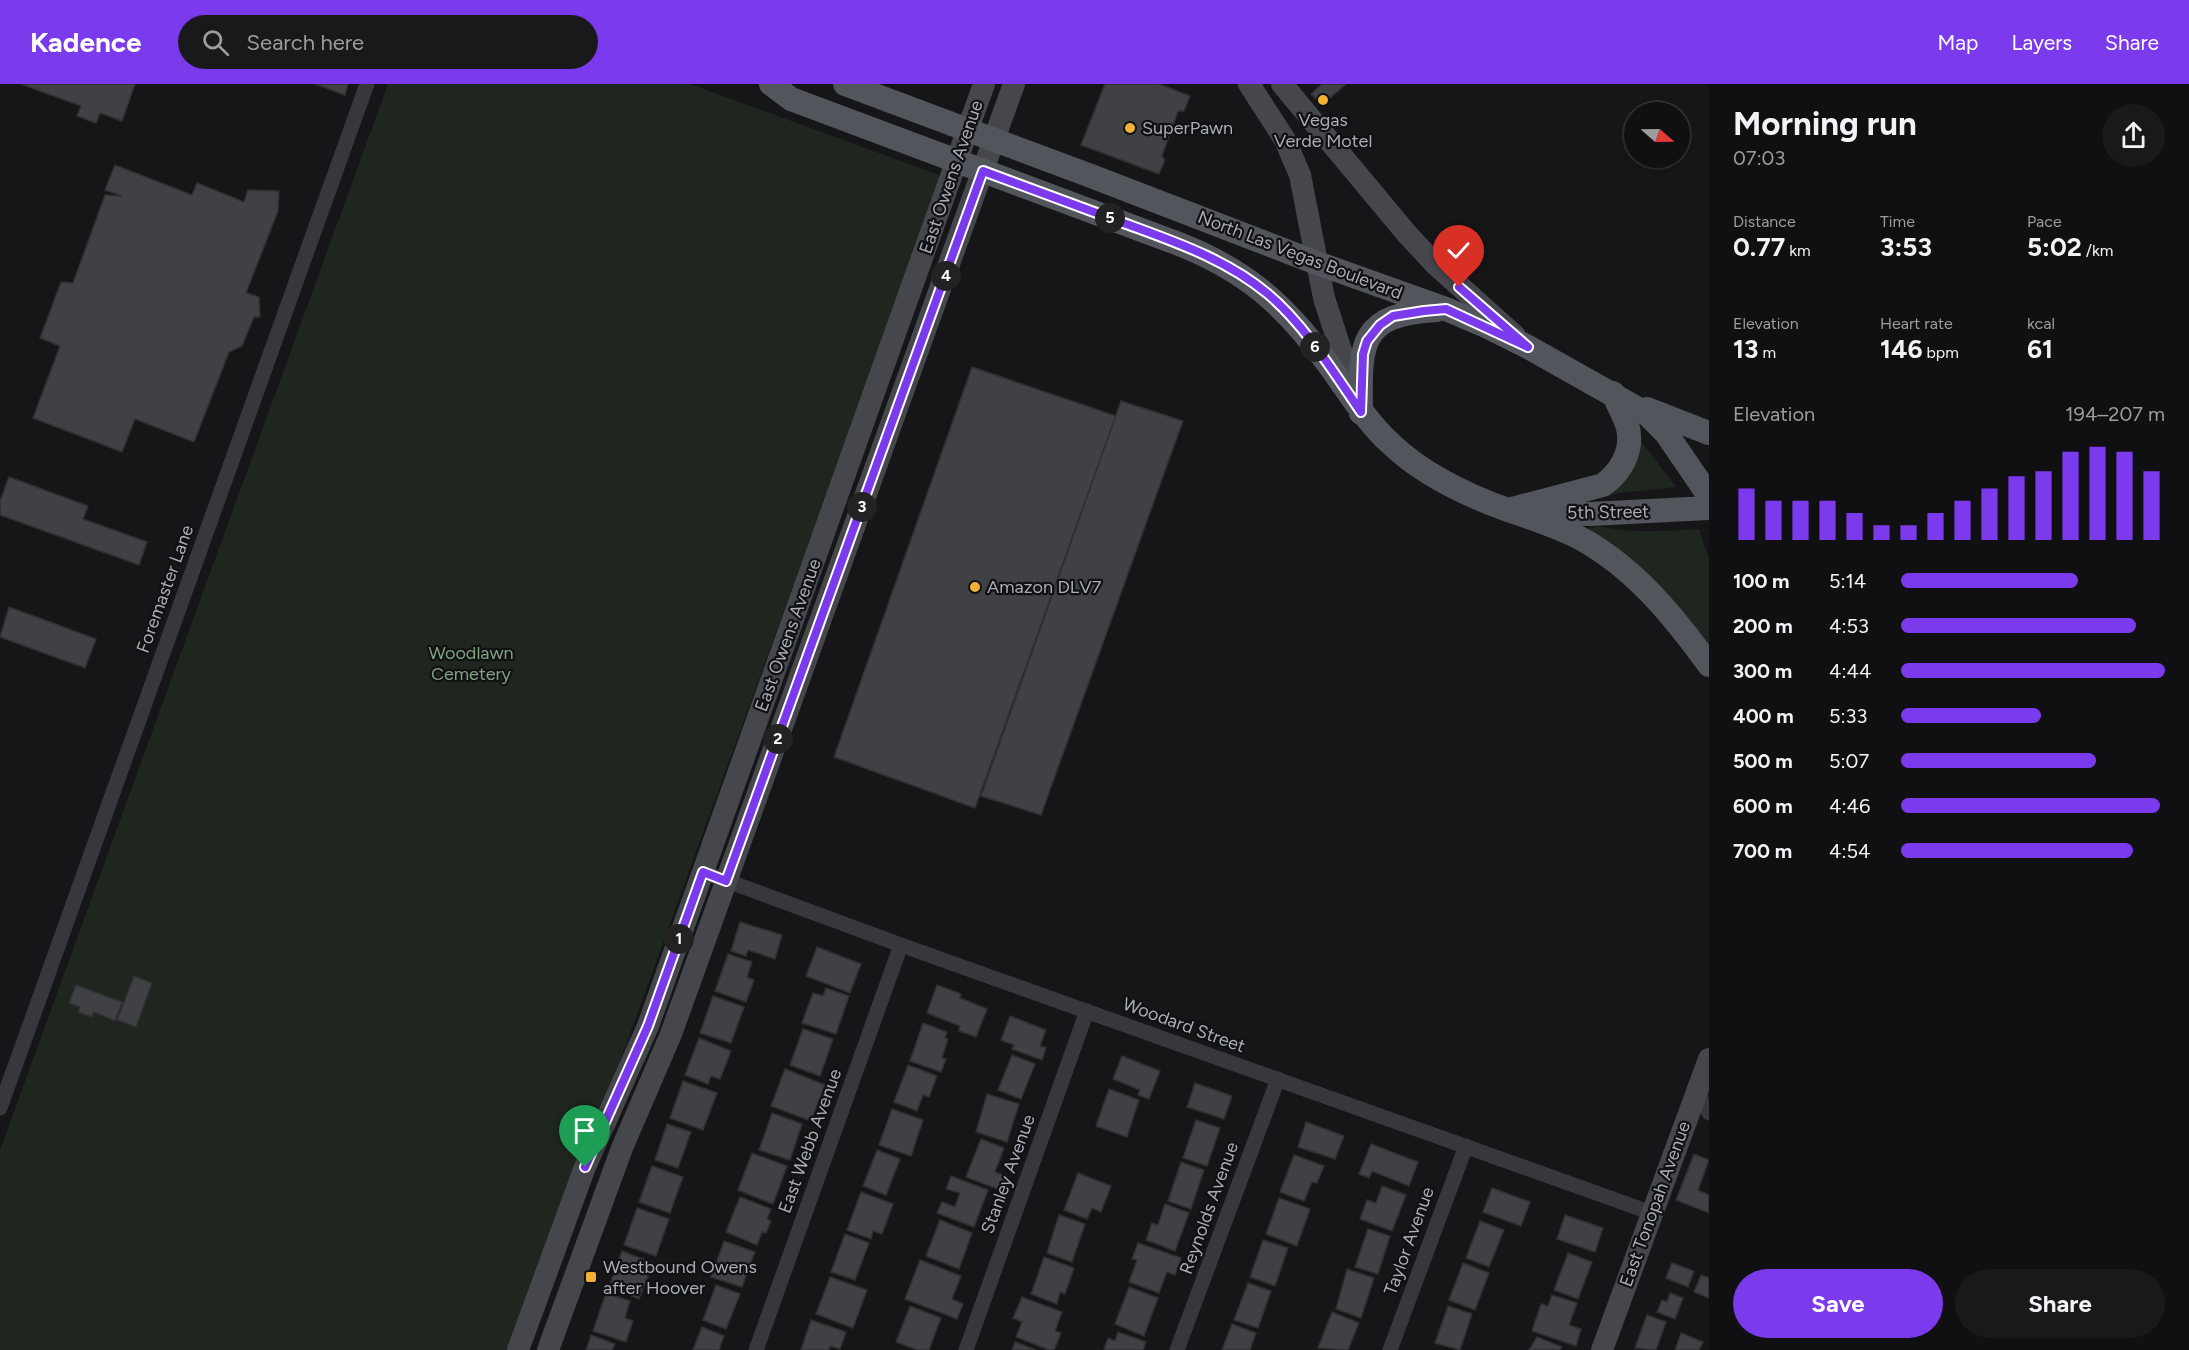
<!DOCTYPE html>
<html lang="en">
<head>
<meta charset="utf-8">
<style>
  body { margin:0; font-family:Figtree,sans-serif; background:#19191b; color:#f1f3f6; height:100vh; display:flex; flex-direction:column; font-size:22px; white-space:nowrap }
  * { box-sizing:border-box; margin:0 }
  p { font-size:20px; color:#9c9d9f }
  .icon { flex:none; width:33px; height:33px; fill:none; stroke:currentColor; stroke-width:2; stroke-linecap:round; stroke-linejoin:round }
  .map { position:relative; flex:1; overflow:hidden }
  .sheet { display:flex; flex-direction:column; background:#101012; width:480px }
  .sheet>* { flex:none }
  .needle { width:39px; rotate:110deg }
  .buttons { position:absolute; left:1624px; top:18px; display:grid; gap:12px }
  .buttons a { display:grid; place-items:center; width:66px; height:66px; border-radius:50%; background:#101012; box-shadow:0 2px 4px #0004,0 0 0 2px #303032; font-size:30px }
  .pin { position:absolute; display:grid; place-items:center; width:51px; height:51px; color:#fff; margin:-62px -26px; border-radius:50% 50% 50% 0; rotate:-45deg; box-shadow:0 0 6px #0007 }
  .pin .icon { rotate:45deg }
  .km { position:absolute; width:30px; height:30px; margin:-15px; border-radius:50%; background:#222; color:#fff; font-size:16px; line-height:30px; text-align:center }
  .round { display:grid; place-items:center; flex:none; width:63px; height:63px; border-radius:32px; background:#19191b }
  .overview { display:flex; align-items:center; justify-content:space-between; height:102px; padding:0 24px }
  h1 { font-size:33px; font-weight:700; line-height:45px }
  .stats { display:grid; grid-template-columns:repeat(3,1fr); gap:9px; height:102px; padding:6px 24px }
  .stats div { display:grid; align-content:center }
  .stats b { font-size:26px; font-weight:700 }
  .stats small { font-size:16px; font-weight:400 }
  .stats p { font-size:16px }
  .chart { height:168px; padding:12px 24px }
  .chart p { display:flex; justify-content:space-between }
  .chart svg { width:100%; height:108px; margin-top:6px; stroke:#7c3aed; stroke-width:6 }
  .action { display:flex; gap:12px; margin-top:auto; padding:12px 24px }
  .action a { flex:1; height:69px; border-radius:36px; background:#7c3aed; color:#fff; font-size:24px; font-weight:700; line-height:69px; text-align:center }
  .action a+a { background:#19191b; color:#f1f3f6 }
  ul { padding:0 24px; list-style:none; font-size:20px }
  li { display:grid; grid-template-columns:96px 72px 1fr; align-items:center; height:45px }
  li i { height:15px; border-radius:8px; background:#7c3aed }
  header { display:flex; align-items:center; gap:36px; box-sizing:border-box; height:84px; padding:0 30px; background:#7c3aed; color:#fff }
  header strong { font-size:28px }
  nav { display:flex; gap:33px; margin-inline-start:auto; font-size:21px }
  .search { width:420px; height:54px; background:#19191b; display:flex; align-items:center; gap:15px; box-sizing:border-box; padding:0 21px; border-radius:33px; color:#9c9d9f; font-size:22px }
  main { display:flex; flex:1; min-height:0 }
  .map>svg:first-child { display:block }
  .green { fill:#1e261f }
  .building { fill:#404145; stroke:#303034; stroke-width:1.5 }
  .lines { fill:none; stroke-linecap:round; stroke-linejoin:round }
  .street { stroke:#37383d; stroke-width:15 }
  .secondary { stroke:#45474d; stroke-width:22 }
  .primary { stroke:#53555c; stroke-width:24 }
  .route-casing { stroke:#fff; stroke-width:12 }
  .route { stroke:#7c3aed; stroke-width:8 }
  .poi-dot { fill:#f2b134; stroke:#111113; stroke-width:2 }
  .labels { text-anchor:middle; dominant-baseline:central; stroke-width:4.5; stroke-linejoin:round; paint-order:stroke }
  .poi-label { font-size:18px; fill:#a8adb8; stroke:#111113; text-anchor:start }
  .street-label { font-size:18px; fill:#a8adb8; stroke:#111113 }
  .park-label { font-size:18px; fill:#7fa381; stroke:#111113 }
</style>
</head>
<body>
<header>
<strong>Kadence</strong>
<div class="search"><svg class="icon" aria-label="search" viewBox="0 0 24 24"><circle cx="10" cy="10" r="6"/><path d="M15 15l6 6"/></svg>Search here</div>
<nav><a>Map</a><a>Layers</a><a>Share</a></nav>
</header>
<main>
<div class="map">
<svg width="1709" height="1266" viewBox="0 0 1709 1266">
  <rect width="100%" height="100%" fill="#161618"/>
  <!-- green -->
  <g class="green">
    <polygon points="388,0 690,0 942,92 515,1266 0,1266 0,1066"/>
    <polygon points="1641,357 1676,403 1611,410"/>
    <path d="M 1598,442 C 1632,450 1664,447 1699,445 L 1709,475 L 1709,564 L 1589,449 L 1589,444 Z"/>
  </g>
  <!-- building -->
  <g class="building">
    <polygon points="21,0 135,0 122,37 100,29 96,39 77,32 81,22"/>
    <polygon points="315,0 348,0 345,11"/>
    <polygon points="1105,0 1159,0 1190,12 1184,27 1178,27 1162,72 1165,76 1159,90 1081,61"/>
    <polygon points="1322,0 1346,0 1322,21 1311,10"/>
    <polygon points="115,81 192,111 197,99 244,118 248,106 279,107 278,127 246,209 259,213 260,233 254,233 242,262 229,268 194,358 135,335 122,368 33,334 60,262 40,254 61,198 73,199 105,111 122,112 105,106"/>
    <polygon points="972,283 1116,332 975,724 834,673"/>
    <polygon points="1121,317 1183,337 1041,731 981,712"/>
    <polygon points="9,393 88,422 83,435 147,458 139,481 0,431 0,417"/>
    <polygon points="9,523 96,555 85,584 0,553"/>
    <polygon points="740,838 782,851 775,875 748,866 746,872 731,867"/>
    <polygon points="817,863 861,880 850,909 806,892"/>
    <polygon points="728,870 752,878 747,893 754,896 746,918 715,907"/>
    <polygon points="134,892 152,899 136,943 117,936"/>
    <polygon points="76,901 122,918 115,937 94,928 92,933 78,928 80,923 69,919"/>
    <polygon points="937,901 961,910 960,914 987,925 976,953 959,947 960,942 927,929"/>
    <polygon points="826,904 849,912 836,950 802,939 813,909 823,912"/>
    <polygon points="713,912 744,923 731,959 700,949"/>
    <polygon points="1010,932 1046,946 1040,962 1046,964 1042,976 1012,965 1014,961 1001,956"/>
    <polygon points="923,939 947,948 945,954 948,955 942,974 946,975 941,988 910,977"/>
    <polygon points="803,945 833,955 820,992 790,981"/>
    <polygon points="699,954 731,967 720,995 711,992 708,1000 685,991"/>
    <polygon points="1012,971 1035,980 1021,1015 998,1006"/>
    <polygon points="1122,972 1160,987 1149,1015 1138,1011 1140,1006 1113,995"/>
    <polygon points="908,981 937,992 929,1013 923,1011 917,1027 894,1018"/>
    <polygon points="785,985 825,1001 811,1037 771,1022"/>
    <polygon points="683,997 717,1009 703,1046 670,1034"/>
    <polygon points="1195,999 1232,1012 1224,1035 1187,1023"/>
    <polygon points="1109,1005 1139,1016 1127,1053 1096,1042"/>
    <polygon points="987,1010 1019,1020 1007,1058 976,1048"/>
    <polygon points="892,1025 923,1036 911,1072 879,1061"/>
    <polygon points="772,1029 802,1040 790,1076 759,1066"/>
    <polygon points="1196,1036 1220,1044 1207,1082 1183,1074"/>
    <polygon points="1306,1038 1344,1052 1335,1075 1298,1063"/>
    <polygon points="667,1040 691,1048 678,1084 655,1076"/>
    <polygon points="981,1055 1004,1064 995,1088 1008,1093 1003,1107 966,1093"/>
    <polygon points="1371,1060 1418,1078 1409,1102 1372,1087 1369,1094 1359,1090"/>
    <polygon points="877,1066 900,1075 886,1111 863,1102"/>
    <polygon points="752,1069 787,1082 773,1120 738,1106"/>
    <polygon points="1694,1070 1709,1076 1698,1106 1709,1111 1709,1129 1676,1116"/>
    <polygon points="1294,1071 1324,1082 1317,1099 1312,1098 1304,1117 1280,1108"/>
    <polygon points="1181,1078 1204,1086 1191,1125 1168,1117"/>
    <polygon points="652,1082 683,1093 670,1129 639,1118"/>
    <polygon points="1078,1089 1111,1102 1101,1128 1092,1124 1087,1135 1064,1126"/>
    <polygon points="951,1092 988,1106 974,1143 937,1129 942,1118 955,1123 960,1109 946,1105"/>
    <polygon points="1382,1102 1406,1111 1392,1147 1360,1135 1367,1116 1376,1119"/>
    <polygon points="1492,1104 1530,1118 1521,1142 1483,1128"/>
    <polygon points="861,1108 893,1120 882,1150 873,1147 871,1155 847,1146"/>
    <polygon points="740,1113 771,1125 767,1135 771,1137 766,1149 762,1148 757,1161 726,1148"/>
    <polygon points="1279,1114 1310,1125 1297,1162 1266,1150"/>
    <polygon points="1165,1120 1189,1129 1175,1167 1146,1156 1152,1139 1158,1141"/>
    <polygon points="637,1124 669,1135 656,1172 624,1161"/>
    <polygon points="1059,1131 1085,1140 1072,1178 1047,1169"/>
    <polygon points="1565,1131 1603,1144 1595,1168 1557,1155"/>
    <polygon points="940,1136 972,1149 959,1185 926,1172"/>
    <polygon points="1480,1137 1504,1146 1489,1183 1466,1174"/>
    <polygon points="1368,1145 1390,1152 1378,1190 1355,1183"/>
    <polygon points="845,1150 869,1159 855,1196 831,1188"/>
    <polygon points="1263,1156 1288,1164 1275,1202 1250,1193"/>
    <polygon points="724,1157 755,1168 742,1203 711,1193"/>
    <polygon points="1138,1159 1181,1174 1175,1191 1167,1188 1159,1209 1129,1198 1137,1176 1132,1175"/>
    <polygon points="622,1167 653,1179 639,1215 609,1203"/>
    <polygon points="1568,1169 1592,1178 1578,1215 1554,1206"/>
    <polygon points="1044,1173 1074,1184 1065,1210 1060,1208 1057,1220 1031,1210"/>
    <polygon points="920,1176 961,1192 952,1215 963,1220 957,1235 905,1215"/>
    <polygon points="1463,1179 1489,1189 1475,1226 1449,1216"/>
    <polygon points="1672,1179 1694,1187 1688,1203 1666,1194"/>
    <polygon points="1347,1185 1374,1194 1361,1234 1336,1225"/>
    <polygon points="1701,1191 1709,1194 1709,1214 1694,1208"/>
    <polygon points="830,1193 867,1206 853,1244 816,1230"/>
    <polygon points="1248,1199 1271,1207 1258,1244 1234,1236"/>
    <polygon points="716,1201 740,1210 726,1245 703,1236"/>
    <polygon points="1129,1203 1158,1214 1144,1252 1115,1240"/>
    <polygon points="606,1209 630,1217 625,1234 633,1237 626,1258 593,1247"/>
    <polygon points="1670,1209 1683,1214 1675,1235 1657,1228 1662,1216 1667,1218"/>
    <polygon points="1552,1211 1577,1219 1569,1241 1581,1245 1576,1262 1532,1247 1541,1220 1548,1222"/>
    <polygon points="1022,1213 1062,1228 1055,1247 1061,1249 1054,1266 1049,1266 1016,1253 1022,1238 1013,1234"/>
    <polygon points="910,1222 941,1234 929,1266 918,1266 896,1258"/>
    <polygon points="1448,1222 1472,1230 1460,1266 1435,1259"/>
    <polygon points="1332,1228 1359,1239 1348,1266 1318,1264"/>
    <polygon points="1647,1231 1666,1238 1656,1266 1635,1264"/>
    <polygon points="811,1236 846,1248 840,1265 830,1262 829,1266 801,1266"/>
    <polygon points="1232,1240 1256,1249 1250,1266 1222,1266"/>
    <polygon points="702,1243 724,1252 719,1266 693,1266"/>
    <polygon points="1118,1248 1146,1258 1143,1266 1104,1266 1108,1254 1115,1257"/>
    <polygon points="1681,1249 1703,1258 1699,1266 1675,1266"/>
    <polygon points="591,1251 615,1260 612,1266 586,1266"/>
    <polygon points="1537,1253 1562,1263 1560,1266 1529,1266"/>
    <polygon points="1015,1258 1036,1266 1012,1266"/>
  </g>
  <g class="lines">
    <!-- street -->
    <g class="street">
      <polyline points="703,788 901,861 1652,1129"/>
      <polyline points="1697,1008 1709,1029"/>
      <polyline points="0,1024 367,0"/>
      <polyline points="756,1266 901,861"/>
      <polyline points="966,1266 1087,927"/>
      <polyline points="1177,1266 1278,995"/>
      <polyline points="1390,1266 1466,1062"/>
    </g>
    <!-- secondary -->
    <g class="secondary">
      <polyline points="1249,0 1285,56 1300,91 1324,214 1355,310"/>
      <polyline points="1282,0 1407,150 1435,180 1515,252"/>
      <polyline points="518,1266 585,1083 648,942 984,0"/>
      <polyline points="548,1266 622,1064 671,950 1014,0"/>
      <polyline points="1602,1266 1709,975"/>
    </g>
    <!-- primary -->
    <g class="primary">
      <path d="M 771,0 L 791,15 L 1179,160 C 1245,186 1284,220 1326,277 C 1347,305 1364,335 1390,359 C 1423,391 1466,411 1508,426 C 1531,434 1554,441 1576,452 C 1632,481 1673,531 1709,581"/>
      <polyline points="845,0 1091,92 1317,179 1446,225 1488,243 1528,263 1647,330 1666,349 1709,412"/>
      <polyline points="1647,325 1709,349"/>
      <path d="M 1361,329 C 1360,260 1358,230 1437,226"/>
      <path d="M 1508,426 L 1603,401 C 1621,388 1633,367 1628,344 C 1625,332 1617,320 1613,309"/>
      <polyline points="1532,427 1590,430 1709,424"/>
    </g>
  </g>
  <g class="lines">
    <defs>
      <path id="route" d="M 585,1083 L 648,942 L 703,788 L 726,797 L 983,87 C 1029,104 1075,121 1121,138 C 1172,157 1225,174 1268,210 C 1305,241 1334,289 1361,328 L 1363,270 L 1367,257 L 1380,241 L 1393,232 L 1424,227 L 1446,225 L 1528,263 L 1459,203"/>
    </defs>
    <!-- route casing -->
    <use href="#route" class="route-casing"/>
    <!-- route -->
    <use href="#route" class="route"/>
  </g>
  <!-- markers -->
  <g class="poi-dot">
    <circle cx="1323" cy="16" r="6"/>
    <circle cx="1130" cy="44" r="6"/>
    <circle cx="975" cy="503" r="6"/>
    <rect x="585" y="1187" width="12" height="12" rx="3"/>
  </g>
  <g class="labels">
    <!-- poi labels -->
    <g class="poi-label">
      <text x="1323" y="36" text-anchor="middle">Vegas<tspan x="1323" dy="21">Verde Motel</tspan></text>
      <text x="1142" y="44">SuperPawn</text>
      <text x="987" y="503">Amazon DLV7</text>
      <text x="603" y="1183">Westbound Owens<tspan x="603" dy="21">after Hoover</tspan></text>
    </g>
    <!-- street labels -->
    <g class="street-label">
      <text transform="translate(951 93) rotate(-71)">East Owens Avenue</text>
      <text transform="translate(1300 171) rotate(21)">North Las Vegas Boulevard</text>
      <text transform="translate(1608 428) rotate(-1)">5th Street</text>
      <text transform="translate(165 505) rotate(-70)">Foremaster Lane</text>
      <text transform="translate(788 551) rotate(-70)">East Owens Avenue</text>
      <text transform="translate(1184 941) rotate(20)">Woodard Street</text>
      <text transform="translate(810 1057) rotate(-70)">East Webb Avenue</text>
      <text transform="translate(1008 1090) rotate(-70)">Stanley Avenue</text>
      <text transform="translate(1655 1120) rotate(-70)">East Tonopah Avenue</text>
      <text transform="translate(1209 1124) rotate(-70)">Reynolds Avenue</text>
      <text transform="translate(1409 1157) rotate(-70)">Taylor Avenue</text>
    </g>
    <!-- park labels -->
    <g class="park-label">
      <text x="471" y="569">Woodlawn<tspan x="471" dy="21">Cemetery</tspan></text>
    </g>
  </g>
</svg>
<div class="buttons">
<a><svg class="needle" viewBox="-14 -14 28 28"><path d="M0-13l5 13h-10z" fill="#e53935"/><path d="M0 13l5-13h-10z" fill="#9c9d9f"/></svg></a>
</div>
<div class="pin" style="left:585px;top:1083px;background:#1e9e55"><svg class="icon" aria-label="arrive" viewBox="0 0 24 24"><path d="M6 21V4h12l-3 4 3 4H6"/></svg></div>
<div class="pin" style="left:1459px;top:203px;background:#d93025"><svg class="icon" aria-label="check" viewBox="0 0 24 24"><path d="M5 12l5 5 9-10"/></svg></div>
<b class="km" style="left:679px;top:855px">1</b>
<b class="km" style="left:778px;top:655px">2</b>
<b class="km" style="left:862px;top:423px">3</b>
<b class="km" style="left:946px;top:192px">4</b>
<b class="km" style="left:1110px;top:134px">5</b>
<b class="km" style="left:1315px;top:263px">6</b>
</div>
<section class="sheet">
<div class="overview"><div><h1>Morning run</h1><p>07:03</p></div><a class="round"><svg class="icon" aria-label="share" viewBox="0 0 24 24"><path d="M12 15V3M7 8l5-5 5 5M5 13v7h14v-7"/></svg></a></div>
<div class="stats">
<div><p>Distance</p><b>0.77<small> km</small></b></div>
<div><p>Time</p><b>3:53</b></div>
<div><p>Pace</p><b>5:02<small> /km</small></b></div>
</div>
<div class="stats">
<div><p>Elevation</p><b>13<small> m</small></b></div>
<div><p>Heart rate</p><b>146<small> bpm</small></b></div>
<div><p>kcal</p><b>61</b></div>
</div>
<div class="chart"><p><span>Elevation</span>194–207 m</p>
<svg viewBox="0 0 160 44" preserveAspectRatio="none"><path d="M5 44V23M15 44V28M25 44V28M35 44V28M45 44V33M55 44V38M65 44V38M75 44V33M85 44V28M95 44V23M105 44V18M115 44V16M125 44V8M135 44V6M145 44V8M155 44V16"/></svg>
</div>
<ul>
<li><b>100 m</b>5:14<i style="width:67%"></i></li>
<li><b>200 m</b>4:53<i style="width:89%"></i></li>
<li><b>300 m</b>4:44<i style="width:100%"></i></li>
<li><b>400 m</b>5:33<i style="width:53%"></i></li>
<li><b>500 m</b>5:07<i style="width:74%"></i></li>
<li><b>600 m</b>4:46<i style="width:98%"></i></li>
<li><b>700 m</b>4:54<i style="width:88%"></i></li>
</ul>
<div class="action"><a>Save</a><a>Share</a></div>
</section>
</main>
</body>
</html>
